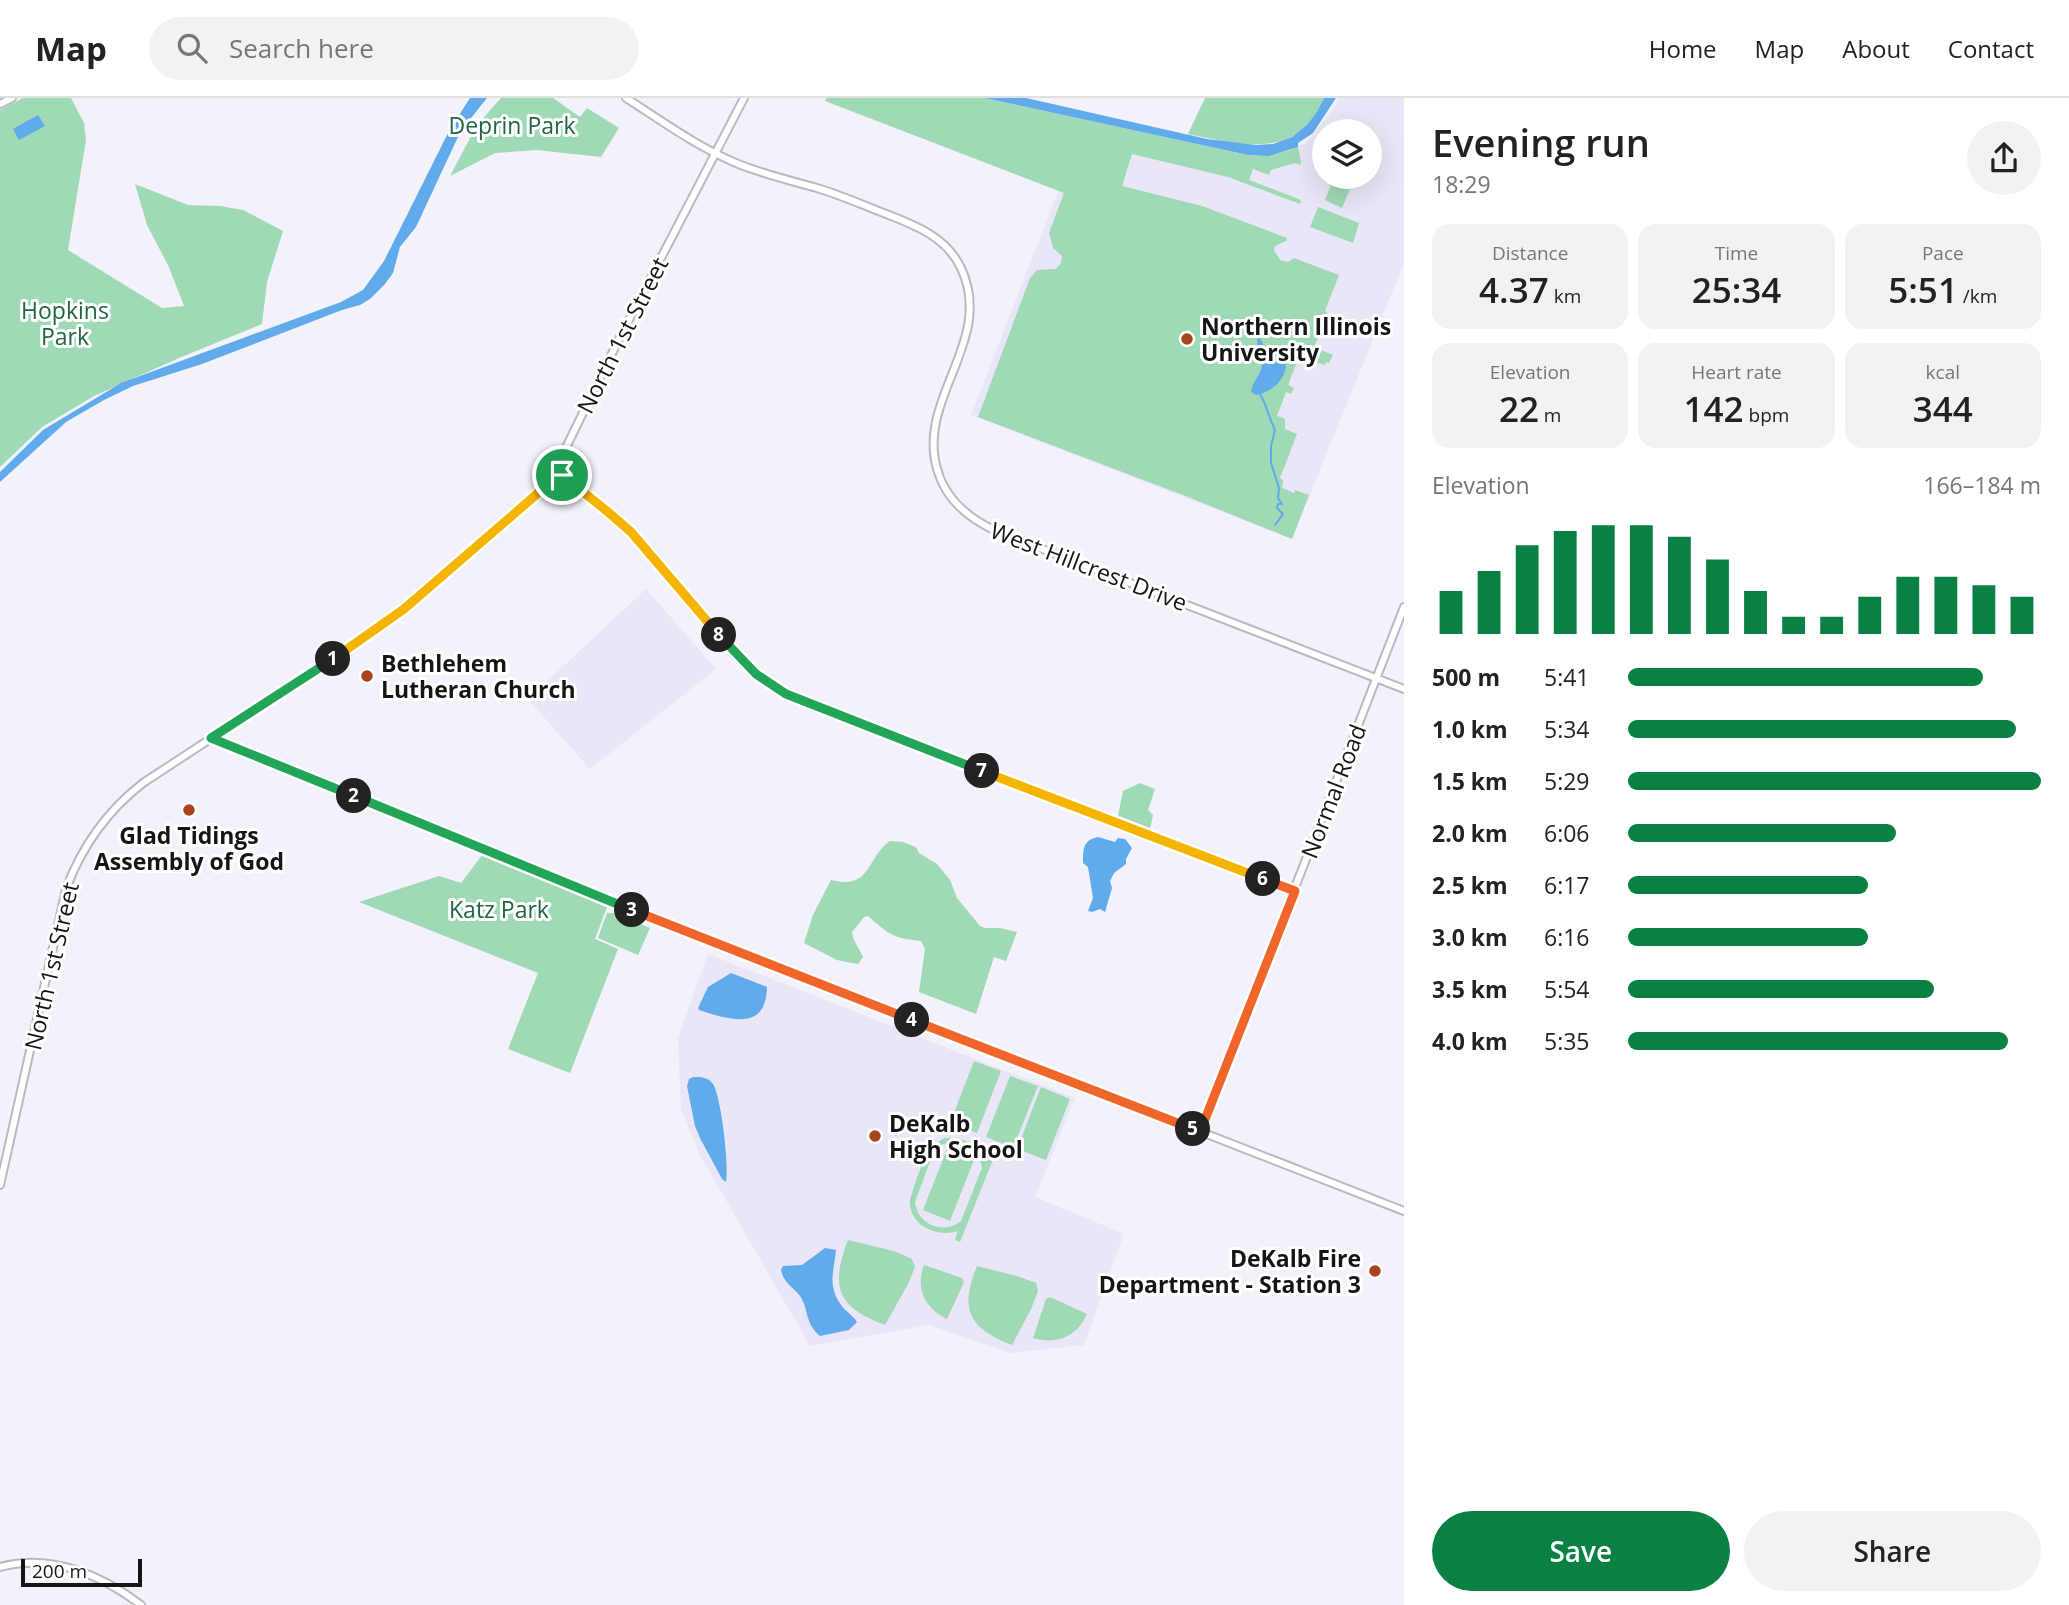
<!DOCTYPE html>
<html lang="en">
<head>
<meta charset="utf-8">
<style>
  body { margin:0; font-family:"Open Sans",sans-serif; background:#f2f2f2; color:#222; height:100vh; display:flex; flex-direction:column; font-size:26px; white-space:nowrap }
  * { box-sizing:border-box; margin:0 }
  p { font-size:23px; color:#767676 }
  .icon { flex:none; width:38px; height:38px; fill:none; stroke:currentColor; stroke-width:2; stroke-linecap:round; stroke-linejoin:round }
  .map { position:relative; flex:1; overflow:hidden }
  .details { display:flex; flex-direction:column; background:#fff; width:665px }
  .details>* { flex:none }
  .buttons { position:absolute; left:1312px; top:21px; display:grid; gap:14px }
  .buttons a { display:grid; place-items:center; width:70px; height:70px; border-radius:50%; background:#fff; box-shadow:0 7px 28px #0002; font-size:35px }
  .scale { position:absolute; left:21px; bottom:18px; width:121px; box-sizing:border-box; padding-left:7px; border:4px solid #151518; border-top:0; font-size:19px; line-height:24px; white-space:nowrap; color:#151518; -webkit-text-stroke:5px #fff; paint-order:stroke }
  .pin { position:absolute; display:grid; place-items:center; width:60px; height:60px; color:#fff; margin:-30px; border:4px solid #fff; border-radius:50%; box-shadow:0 2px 7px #0007 }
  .km { position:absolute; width:35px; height:35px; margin:-18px; border-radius:50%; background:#222; color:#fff; font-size:19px; line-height:35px; text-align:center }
  .round { display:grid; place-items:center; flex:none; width:74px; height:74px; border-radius:37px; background:#f2f2f2 }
  .headline { display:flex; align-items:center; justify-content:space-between; height:119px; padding:0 28px }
  h1 { font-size:38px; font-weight:600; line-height:52px }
  .figures { display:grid; grid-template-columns:repeat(3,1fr); gap:10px; height:119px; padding:7px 28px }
  .figures div { display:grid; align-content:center; border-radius:18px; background:#f2f2f2; text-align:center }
  .figures b { font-size:35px; font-weight:600 }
  .figures small { font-size:19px; font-weight:400 }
  .figures p { font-size:19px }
  .chart { height:196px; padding:14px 28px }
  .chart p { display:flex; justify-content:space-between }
  .chart svg { width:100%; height:126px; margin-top:7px; stroke:#0b8043; stroke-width:6 }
  .action { display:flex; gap:14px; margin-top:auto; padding:14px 28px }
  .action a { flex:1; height:80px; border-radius:42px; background:#0b8043; color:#fff; font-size:28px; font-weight:600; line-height:80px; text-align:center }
  .action a+a { background:#f2f2f2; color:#222 }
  ul { padding:0 28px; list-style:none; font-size:23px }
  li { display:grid; grid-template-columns:112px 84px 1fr; align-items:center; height:52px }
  li i { height:18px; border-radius:9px; background:#0b8043 }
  header { display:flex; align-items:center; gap:42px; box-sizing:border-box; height:98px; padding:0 35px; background:#fff; border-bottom:2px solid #e0e0e0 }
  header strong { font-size:33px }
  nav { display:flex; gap:38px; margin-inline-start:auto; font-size:24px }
  .search { width:490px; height:63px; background:#f2f2f2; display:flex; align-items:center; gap:18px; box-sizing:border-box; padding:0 24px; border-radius:38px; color:#767676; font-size:26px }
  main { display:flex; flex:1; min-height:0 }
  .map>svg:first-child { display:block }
  .built { fill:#e9e6f7; fill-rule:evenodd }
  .green { fill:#9fd9b5; fill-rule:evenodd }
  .water { fill:#61aaec }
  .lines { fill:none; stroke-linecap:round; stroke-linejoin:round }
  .stream { stroke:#61aaec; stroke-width:2 }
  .secondary-casing { stroke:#bab9c1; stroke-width:10 }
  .primary-casing { stroke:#bab9c1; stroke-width:10 }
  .secondary { stroke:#fff; stroke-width:6 }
  .primary { stroke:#fff; stroke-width:6 }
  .split-1-casing { stroke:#fff; stroke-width:14 }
  .split-2-casing { stroke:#fff; stroke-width:14 }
  .split-3-casing { stroke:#fff; stroke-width:14 }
  .split-4-casing { stroke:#fff; stroke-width:14 }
  .split-5-casing { stroke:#fff; stroke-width:14 }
  .split-6-casing { stroke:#fff; stroke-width:14 }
  .split-7-casing { stroke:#fff; stroke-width:14 }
  .split-8-casing { stroke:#fff; stroke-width:14 }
  .split-9-casing { stroke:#fff; stroke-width:14 }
  .split-1 { stroke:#f5b400; stroke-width:9 }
  .split-2 { stroke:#22a559; stroke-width:9 }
  .split-3 { stroke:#22a559; stroke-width:9 }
  .split-4 { stroke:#f0652b; stroke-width:9 }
  .split-5 { stroke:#f0652b; stroke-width:9 }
  .split-6 { stroke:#f0652b; stroke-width:9 }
  .split-7 { stroke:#f5b400; stroke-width:9 }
  .split-8 { stroke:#22a559; stroke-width:9 }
  .split-9 { stroke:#f5b400; stroke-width:9 }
  .poi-dot { fill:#aa431f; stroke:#fff; stroke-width:2.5 }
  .labels { text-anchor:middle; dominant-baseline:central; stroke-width:6; stroke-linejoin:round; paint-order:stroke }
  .park-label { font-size:23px; fill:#216642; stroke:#fff }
  .poi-label { font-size:23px; font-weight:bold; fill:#151518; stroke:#fff; text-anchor:start }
  .street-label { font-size:23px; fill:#151518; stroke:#fff }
</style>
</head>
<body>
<header>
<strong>Map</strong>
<div class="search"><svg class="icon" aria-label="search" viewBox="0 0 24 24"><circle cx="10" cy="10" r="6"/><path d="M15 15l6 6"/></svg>Search here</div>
<nav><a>Home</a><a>Map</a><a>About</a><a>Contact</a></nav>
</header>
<main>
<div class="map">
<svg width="1404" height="1507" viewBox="0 0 1404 1507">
  <rect width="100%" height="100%" fill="#f3f1fa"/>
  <!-- built -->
  <g class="built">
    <path d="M 823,0 L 978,0 L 1246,63 L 1269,58 L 1306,45 L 1336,8 L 1338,0 L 1404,0 L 1404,165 L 1292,441 L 971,317 L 1059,91 ZM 1325,33 L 1370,33 L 1370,79 L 1325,79 Z"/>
    <polygon points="646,491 716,571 590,671 528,601"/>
    <polygon points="708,856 1075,1000 1035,1099 1124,1136 1084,1247 1010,1255 929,1227 810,1248 699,1055 681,1011 678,940"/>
  </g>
  <!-- green -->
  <g class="green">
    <polygon points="23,0 71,0 84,25 86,42 68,152 162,210 184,208 168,167 147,127 135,86 188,107 220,108 243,112 283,133 267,184 262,226 179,260 94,298 42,329 0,369 0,12"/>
    <polygon points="501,0 553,0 580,19 587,10 619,30 601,59 537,52 495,55 450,78 477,27"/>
    <path d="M 827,0 L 985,0 L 1248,57 C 1265,59 1283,55 1298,49 L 1301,64 L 1300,67 L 1295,65 L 1271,72 L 1269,77 L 1253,71 L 1249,82 L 1301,102 L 1300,106 L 1228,79 L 1132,56 L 1122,88 L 1202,108 L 1287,140 L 1286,143 L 1275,148 L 1274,152 L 1280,162 L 1288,164 L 1294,160 L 1339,177 L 1325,213 L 1327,214 L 1318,229 L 1321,231 L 1314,250 L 1316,254 L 1321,252 L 1333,257 L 1329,265 L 1326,264 L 1325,267 L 1315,264 L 1313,269 L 1297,264 L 1288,287 L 1294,290 L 1291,296 L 1286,294 L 1277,318 L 1285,321 L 1285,331 L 1297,336 L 1280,380 L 1283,382 L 1282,390 L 1294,395 L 1295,392 L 1309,397 L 1292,441 L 1183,397 L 978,319 L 1030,180 L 1037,172 L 1056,171 L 1061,165 L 1062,158 L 1053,150 L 1049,135 L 1064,95 L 825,3 Z"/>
    <path d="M 1205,0 L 1324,0 C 1299,63 1241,47 1188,36 Z"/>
    <polygon points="1334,83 1350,91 1342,110 1325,102 1332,84"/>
    <polygon points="1318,109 1359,125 1353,145 1310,129"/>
    <polygon points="1140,685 1155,691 1148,712 1153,717 1149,735 1117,723 1123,693"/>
    <path d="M 890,743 L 903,744 L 916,749 L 919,755 L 937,766 L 950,782 L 957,800 L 980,828 L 985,830 L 1000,830 L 1017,834 L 1006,863 L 994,859 L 976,916 L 919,894 L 925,851 L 921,843 C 892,840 890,837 868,818 L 864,819 L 852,834 C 853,843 859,850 863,859 L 858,866 L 837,862 L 804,845 L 813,817 L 831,782 C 872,792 865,761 890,743 Z"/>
    <polygon points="483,756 607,809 595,841 618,851 570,975 508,951 538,875 359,804 439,778 461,785"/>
    <polygon points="607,815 613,815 650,830 638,857 598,840"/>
    <polygon points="974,963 1001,973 977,1035 950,1025"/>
    <polygon points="1010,978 1038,988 1013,1050 986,1039"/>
    <polygon points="1041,989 1070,1001 1046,1062 1017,1051"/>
    <path d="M 945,1040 C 963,1039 977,1045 987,1061 L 991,1052 L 996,1054 L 960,1144 L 955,1142 L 958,1133 C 936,1140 908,1127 910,1101 C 918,1080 923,1050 945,1040 ZM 951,1045 C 967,1047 980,1053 982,1070 L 961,1123 C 945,1137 917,1127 915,1104 L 934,1053 L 943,1046 Z"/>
    <polygon points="947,1051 974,1062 950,1123 923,1112"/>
    <path d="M 848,1142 L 894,1153 L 912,1161 L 915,1169 L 908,1186 L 885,1227 C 837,1209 830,1189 848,1142 Z"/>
    <path d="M 924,1167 L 962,1180 L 964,1184 L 947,1221 C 925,1210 915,1191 924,1167 Z"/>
    <path d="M 977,1168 L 1017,1178 L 1036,1185 L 1038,1193 L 1031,1211 L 1012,1247 C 969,1230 959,1212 977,1168 Z"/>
    <path d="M 1050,1199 L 1087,1216 C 1077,1239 1056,1247 1033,1240 L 1046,1201 Z"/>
  </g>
  <!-- water -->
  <g class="water">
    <polygon points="470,0 487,0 468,24 457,41 416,129 400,149 393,175 385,186 370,201 360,207 342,212 202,266 133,288 104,302 66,324 0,384 0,374 43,332 121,285 341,204 363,192 384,163 449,33"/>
    <polygon points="985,0 1026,0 1207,41 1256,47 1273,46 1292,39 1307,27 1317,14 1324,0 1336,0 1313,35 1298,45 1298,49 1268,58 1248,57"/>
    <polygon points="38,17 45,28 19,42 13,31"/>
    <path d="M 1260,240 L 1265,250 L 1283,254 C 1293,275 1276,293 1256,297 L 1251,294 C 1252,284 1260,278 1262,268 C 1264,258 1256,253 1257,241 Z"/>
    <path d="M 1098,739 L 1115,744 L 1118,740 L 1125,741 L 1132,750 L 1126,761 L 1126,766 L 1114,775 L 1110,783 L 1112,790 L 1105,814 L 1100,811 L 1092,814 L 1088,813 L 1093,800 L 1088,769 L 1083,765 C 1083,751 1083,742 1098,739 Z"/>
    <path d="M 731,875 L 767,889 C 766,935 728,921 699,912 L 698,910 L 708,889 Z"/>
    <path d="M 693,979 C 701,979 708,979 713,986 C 721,998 729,1068 726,1084 L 722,1081 L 701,1042 L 695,1028 L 687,988 L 689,981 Z"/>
    <path d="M 825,1150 L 836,1152 C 834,1174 827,1187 841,1207 C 846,1214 853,1217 857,1224 L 849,1232 L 820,1238 C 804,1224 809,1211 800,1198 C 793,1189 783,1184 781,1172 L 783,1168 L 802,1167 Z"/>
  </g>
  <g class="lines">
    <!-- stream -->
    <path class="stream" d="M 1260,296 C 1267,308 1269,320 1275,332 L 1271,348 L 1271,365 L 1279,390 L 1278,400 L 1282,406 L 1278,406 L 1277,410 L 1283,416 L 1275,427"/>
    <defs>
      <g id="secondary">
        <path d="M 626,0 C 662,23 696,48 736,65 C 762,76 789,82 817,90 C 837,96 856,104 876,112 C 909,125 945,136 961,170 C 996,244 914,301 938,374 C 947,403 970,421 996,433 L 1404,591"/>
        <polyline points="555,372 631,434 750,571 764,582 782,594 1295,793"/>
        <polyline points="211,640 571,788 1404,1113"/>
        <polyline points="1200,1034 1404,509"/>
        <path d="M 0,1087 L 66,791 C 82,748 107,713 143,685 L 343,554 L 404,511 L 543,390 L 555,372 L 620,239 L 744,0"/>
        <path d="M 0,1469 C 50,1455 102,1477 141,1507"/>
      </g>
      <polyline id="primary" points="0,6 12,0"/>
    </defs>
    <!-- secondary casing -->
    <use href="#secondary" class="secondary-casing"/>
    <!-- primary casing -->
    <use href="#primary" class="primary-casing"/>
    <!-- secondary -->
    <use href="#secondary" class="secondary"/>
    <!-- primary -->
    <use href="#primary" class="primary"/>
  </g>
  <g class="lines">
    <defs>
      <polyline id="split-1" points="333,561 404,511 537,396 555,372 562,377"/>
      <polyline id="split-2" points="333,561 211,640 354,698"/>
      <polyline id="split-3" points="354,698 632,812"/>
      <polyline id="split-4" points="632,812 912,922"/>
      <polyline id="split-5" points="912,922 1193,1031"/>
      <polyline id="split-6" points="1193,1031 1200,1034 1295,793 1263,781"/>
      <polyline id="split-7" points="982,673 1263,781"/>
      <polyline id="split-8" points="719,537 756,576 786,596 982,673"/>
      <polyline id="split-9" points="562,377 608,414 631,434 719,537"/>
    </defs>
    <!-- split-1 casing -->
    <use href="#split-1" class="split-1-casing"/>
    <!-- split-2 casing -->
    <use href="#split-2" class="split-2-casing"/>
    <!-- split-3 casing -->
    <use href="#split-3" class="split-3-casing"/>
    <!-- split-4 casing -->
    <use href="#split-4" class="split-4-casing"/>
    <!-- split-5 casing -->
    <use href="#split-5" class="split-5-casing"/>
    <!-- split-6 casing -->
    <use href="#split-6" class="split-6-casing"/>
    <!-- split-7 casing -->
    <use href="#split-7" class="split-7-casing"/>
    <!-- split-8 casing -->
    <use href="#split-8" class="split-8-casing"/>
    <!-- split-9 casing -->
    <use href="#split-9" class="split-9-casing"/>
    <!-- split-1 -->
    <use href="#split-1" class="split-1"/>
    <!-- split-2 -->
    <use href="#split-2" class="split-2"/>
    <!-- split-3 -->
    <use href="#split-3" class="split-3"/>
    <!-- split-4 -->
    <use href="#split-4" class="split-4"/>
    <!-- split-5 -->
    <use href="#split-5" class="split-5"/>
    <!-- split-6 -->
    <use href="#split-6" class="split-6"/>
    <!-- split-7 -->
    <use href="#split-7" class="split-7"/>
    <!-- split-8 -->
    <use href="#split-8" class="split-8"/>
    <!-- split-9 -->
    <use href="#split-9" class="split-9"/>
  </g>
  <!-- markers -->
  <g class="poi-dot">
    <circle cx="1187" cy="241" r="7"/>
    <circle cx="367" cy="578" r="7"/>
    <circle cx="189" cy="712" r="7"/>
    <circle cx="875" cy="1038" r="7"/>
    <circle cx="1375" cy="1173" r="7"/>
  </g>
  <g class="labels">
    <!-- park labels -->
    <g class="park-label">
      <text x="512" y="27">Deprin Park</text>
      <text x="65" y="212">Hopkins<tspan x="65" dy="26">Park</tspan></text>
      <text x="499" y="811">Katz Park</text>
    </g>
    <!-- poi labels -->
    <g class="poi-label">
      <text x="1201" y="228">Northern Illinois<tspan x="1201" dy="26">University</tspan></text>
      <text x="381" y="565">Bethlehem<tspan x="381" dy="26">Lutheran Church</tspan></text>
      <text x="189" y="737" text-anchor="middle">Glad Tidings<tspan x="189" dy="26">Assembly of God</tspan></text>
      <text x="889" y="1025">DeKalb<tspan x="889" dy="26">High School</tspan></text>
      <text x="1361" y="1160" text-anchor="end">DeKalb Fire<tspan x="1361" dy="26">Department - Station 3</tspan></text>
    </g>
    <!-- street labels -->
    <g class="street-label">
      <text transform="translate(622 237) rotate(-63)">North 1st Street</text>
      <text transform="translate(1089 468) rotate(21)">West Hillcrest Drive</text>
      <text transform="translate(1333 693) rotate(-69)">Normal Road</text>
      <text transform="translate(51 868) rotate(-77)">North 1st Street</text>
    </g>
  </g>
</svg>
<div class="buttons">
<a><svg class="icon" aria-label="layers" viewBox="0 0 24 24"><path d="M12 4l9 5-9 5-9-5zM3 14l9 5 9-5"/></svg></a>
</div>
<div class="scale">200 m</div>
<div class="pin" style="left:562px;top:377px;background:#1e9e55"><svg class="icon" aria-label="arrive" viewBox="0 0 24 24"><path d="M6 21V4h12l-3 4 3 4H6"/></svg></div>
<b class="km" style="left:333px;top:561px">1</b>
<b class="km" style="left:354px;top:698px">2</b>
<b class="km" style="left:632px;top:812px">3</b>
<b class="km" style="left:912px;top:922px">4</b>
<b class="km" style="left:1193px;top:1031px">5</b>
<b class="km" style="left:1263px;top:781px">6</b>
<b class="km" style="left:982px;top:673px">7</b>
<b class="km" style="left:719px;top:537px">8</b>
</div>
<section class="details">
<div class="headline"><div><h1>Evening run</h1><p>18:29</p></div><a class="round"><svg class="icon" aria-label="share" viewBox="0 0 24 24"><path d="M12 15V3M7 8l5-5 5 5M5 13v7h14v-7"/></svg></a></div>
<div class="figures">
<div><p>Distance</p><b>4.37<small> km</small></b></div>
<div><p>Time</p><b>25:34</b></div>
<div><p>Pace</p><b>5:51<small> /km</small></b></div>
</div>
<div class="figures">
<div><p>Elevation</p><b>22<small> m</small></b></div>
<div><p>Heart rate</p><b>142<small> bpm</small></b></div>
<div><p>kcal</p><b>344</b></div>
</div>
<div class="chart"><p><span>Elevation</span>166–184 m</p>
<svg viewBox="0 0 160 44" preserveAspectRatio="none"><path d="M5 44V29M15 44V22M25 44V13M35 44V8M45 44V6M55 44V6M65 44V10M75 44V18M85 44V29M95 44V38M105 44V38M115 44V31M125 44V24M135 44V24M145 44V27M155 44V31"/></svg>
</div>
<ul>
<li><b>500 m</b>5:41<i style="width:86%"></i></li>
<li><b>1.0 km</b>5:34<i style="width:94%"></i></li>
<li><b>1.5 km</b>5:29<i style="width:100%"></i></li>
<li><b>2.0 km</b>6:06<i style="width:65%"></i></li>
<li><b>2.5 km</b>6:17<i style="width:58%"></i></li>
<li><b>3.0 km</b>6:16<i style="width:58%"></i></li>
<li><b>3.5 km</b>5:54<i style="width:74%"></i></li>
<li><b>4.0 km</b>5:35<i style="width:92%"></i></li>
</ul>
<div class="action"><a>Save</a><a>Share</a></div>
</section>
</main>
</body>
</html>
